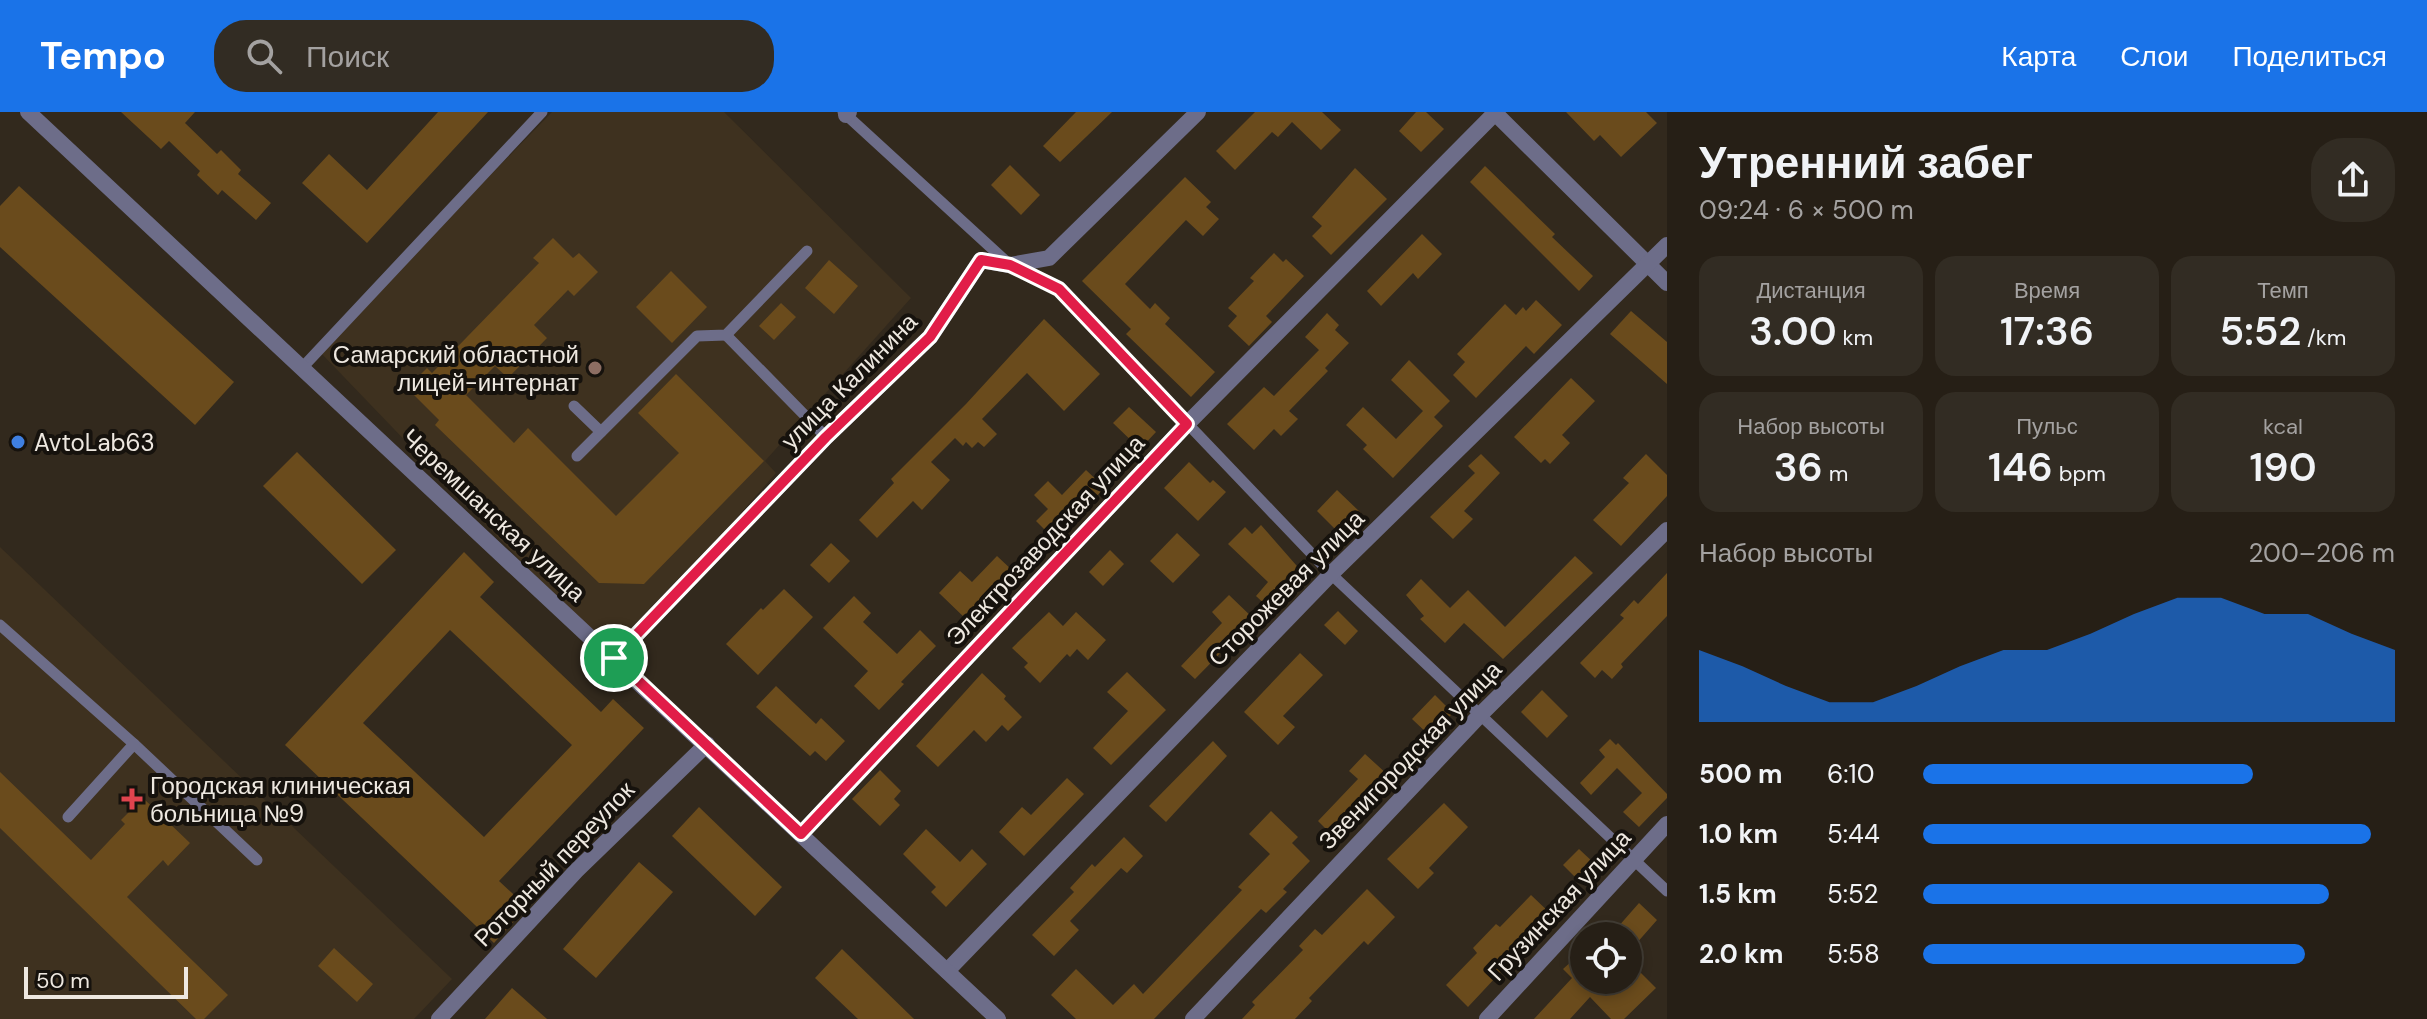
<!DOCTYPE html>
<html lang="ru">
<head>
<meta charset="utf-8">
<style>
  body { margin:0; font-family:"DM Sans",sans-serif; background:#322c23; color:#f1f3f6; height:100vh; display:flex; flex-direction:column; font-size:30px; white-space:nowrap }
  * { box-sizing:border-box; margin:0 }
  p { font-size:26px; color:#a4a2a1 }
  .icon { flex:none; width:44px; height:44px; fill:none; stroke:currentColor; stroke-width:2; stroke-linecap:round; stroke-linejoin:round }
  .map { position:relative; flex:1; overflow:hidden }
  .drawer { display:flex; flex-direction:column; background:#261f16; width:760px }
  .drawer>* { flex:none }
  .fabs { position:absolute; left:1570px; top:810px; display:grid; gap:16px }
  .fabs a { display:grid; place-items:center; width:72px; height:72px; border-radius:50%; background:#261f16; box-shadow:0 4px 12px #0003,0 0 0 2px #423d35; font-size:40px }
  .scale { position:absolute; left:24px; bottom:20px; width:164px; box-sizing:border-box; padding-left:8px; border:4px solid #eee8e0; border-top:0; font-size:22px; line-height:28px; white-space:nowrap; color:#eee8e0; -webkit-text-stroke:6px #16120d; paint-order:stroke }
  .pin { position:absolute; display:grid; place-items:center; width:68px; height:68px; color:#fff; margin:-34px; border:4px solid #fff; border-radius:50%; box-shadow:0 2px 8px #0007 }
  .round { display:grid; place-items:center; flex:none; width:84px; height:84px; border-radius:32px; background:#322c23 }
  .summary { display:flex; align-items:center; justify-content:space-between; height:136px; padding:0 32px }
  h1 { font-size:44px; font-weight:600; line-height:60px }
  .figures { display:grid; grid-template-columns:repeat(3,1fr); gap:12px; height:136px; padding:8px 32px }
  .figures div { display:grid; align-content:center; border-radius:20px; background:#322c23; text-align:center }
  .figures b { font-size:40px; font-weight:600 }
  .figures small { font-size:22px; font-weight:400 }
  .figures p { font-size:22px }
  .chart { height:224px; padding:16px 32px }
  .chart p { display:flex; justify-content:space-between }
  .chart svg { width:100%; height:144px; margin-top:8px; fill:#1a73e8; opacity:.7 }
  ul { padding:0 32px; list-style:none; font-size:26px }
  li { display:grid; grid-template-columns:128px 96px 1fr; align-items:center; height:60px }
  li i { height:20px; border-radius:10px; background:#1a73e8 }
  header { display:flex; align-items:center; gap:48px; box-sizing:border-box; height:112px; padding:0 40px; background:#1a73e8; color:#fff }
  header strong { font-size:38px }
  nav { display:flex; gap:44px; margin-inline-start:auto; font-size:28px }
  .search { width:560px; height:72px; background:#322c23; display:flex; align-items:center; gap:20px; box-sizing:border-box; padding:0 28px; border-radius:32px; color:#a4a2a1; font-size:30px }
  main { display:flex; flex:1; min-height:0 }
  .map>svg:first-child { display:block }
  .built { fill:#3e311f }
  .building { fill:#6a4b1c; fill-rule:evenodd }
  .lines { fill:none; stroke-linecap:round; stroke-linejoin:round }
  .service { stroke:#6d6d89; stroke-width:11 }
  .minor { stroke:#6d6d89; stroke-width:16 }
  .tertiary { stroke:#6d6d89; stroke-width:16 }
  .route-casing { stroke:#fff; stroke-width:16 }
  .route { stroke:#e11d48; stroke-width:10 }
  .education-dot { fill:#8d6e63; stroke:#16120d; stroke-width:3 }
  .shop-dot { fill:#3f7fe0; stroke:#16120d; stroke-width:3 }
  .health-dot { fill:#e0444e; stroke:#16120d; stroke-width:3 }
  .labels { text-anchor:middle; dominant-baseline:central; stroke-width:8; stroke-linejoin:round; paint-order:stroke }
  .poi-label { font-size:24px; fill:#eee8e0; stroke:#16120d; text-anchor:start }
  .street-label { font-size:24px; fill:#eee8e0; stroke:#16120d }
</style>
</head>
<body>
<header>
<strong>Tempo</strong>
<div class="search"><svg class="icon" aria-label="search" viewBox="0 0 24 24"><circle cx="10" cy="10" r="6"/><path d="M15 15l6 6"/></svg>Поиск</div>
<nav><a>Карта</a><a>Слои</a><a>Поделиться</a></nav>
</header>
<main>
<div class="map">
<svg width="1667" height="907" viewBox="0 0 1667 907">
  <rect width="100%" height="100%" fill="#32291d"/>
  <!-- built -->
  <g class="built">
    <polygon points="552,0 724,0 911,186 765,349 776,361 614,546 319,239"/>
    <polygon points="0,435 452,867 414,907 0,907"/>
  </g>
  <!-- building -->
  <g class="building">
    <polygon points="121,0 195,0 185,11 217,42 221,38 241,58 238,62 271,91 256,108 222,78 218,83 197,63 200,59 169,29 161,37"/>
    <polygon points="438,0 488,0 367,131 302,71 329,42 367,78"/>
    <polygon points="1076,0 1112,0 1060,50 1043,34"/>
    <polygon points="1255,0 1322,0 1341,18 1321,38 1292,10 1278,25 1272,20 1235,58 1216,39"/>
    <polygon points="1416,0 1426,0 1444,17 1421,40 1399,19"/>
    <polygon points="1566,0 1646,0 1657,11 1621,45 1600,23 1594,29"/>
    <polygon points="1010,53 1040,83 1021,103 991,73"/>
    <polygon points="1485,54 1555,122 1552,125 1593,164 1579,179 1470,70"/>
    <polygon points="1355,56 1387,87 1331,143 1312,124 1322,114 1312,105"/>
    <polygon points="1185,65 1211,90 1206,95 1219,107 1203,124 1186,108 1125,172 1150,197 1155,191 1170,206 1165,212 1215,260 1191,285 1126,222 1131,217 1082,169"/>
    <polygon points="19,74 234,270 195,313 0,135 0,94"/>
    <polygon points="1422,122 1442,142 1418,167 1413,161 1381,194 1367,179"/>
    <polygon points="553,126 573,146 579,141 598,160 574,184 568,178 534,213 547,226 508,266 495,254 466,283 514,331 528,316 616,404 679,341 638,301 676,262 764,349 644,472 599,471 435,313 439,308 407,276 427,256 432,261 539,151 533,146"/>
    <polygon points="1274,141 1283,150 1286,147 1304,164 1266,204 1272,210 1249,234 1228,214 1237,204 1228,196 1254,169 1250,166"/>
    <polygon points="829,148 858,174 834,202 805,176"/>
    <polygon points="671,159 707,195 672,231 636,195"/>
    <polygon points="1536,188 1562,213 1534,242 1526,234 1476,286 1453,263 1465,250 1457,242 1505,192 1516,203 1523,195 1526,199"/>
    <polygon points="781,191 796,205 774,228 759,214"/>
    <polygon points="1631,199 1667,230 1667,272 1610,222"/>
    <polygon points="1327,201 1339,213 1335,218 1349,231 1325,256 1328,259 1289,299 1298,307 1281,324 1274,317 1254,338 1227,312 1264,275 1274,284 1319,238 1305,225"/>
    <polygon points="1044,207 1100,262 1064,299 1027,261 982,307 997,322 984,335 978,330 972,336 966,330 963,334 955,326 931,350 950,368 922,398 913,389 877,426 859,408 894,371 891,367 966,292"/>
    <polygon points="1409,248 1450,289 1434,305 1443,314 1393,366 1363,337 1367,333 1346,313 1363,295 1396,327 1423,299 1391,268"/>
    <polygon points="1571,266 1595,289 1562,323 1570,331 1550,352 1545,347 1541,351 1514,325"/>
    <polygon points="1129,295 1156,320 1140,337 1113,311"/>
    <polygon points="297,340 396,438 362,472 263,374"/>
    <polygon points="1481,342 1500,361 1464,399 1473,407 1453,427 1430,405 1475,361 1468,354"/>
    <polygon points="1646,342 1667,363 1667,384 1621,434 1593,408 1629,371 1623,366"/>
    <polygon points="1189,350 1210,371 1213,368 1226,380 1198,409 1164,376"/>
    <polygon points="1086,358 1105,376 1053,426 1036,409 1048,397 1034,383 1048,369 1062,383"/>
    <polygon points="1337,378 1361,401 1341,423 1317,399"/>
    <polygon points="1261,413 1303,461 1286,479 1290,483 1273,500 1256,484 1268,470 1228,432 1245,415 1252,422"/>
    <polygon points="1177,421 1200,443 1173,471 1150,449"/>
    <polygon points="831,431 850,449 829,471 810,453"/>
    <polygon points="1110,438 1124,452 1103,474 1089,460"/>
    <path d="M 464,440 L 494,470 L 480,485 L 601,600 L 613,587 L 644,616 L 499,769 L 527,795 L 494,831 L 285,633 ZM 450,518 L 572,633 L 484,725 L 363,611 Z"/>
    <polygon points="997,444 1013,459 967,508 939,481 960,459 972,470"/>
    <polygon points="1575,444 1593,461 1503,547 1464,511 1445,531 1420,507 1424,504 1406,483 1421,467 1450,496 1468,478 1505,515"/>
    <polygon points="1667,461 1667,504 1621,552 1623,555 1612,567 1602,558 1595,566 1580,551 1624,506 1620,503 1634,488 1638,492"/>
    <polygon points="784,477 813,505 758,563 726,532 761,496 763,498"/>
    <polygon points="1229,483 1254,507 1195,567 1181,554 1222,511 1212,500"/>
    <polygon points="854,484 871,501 863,510 897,542 920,518 936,534 901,570 904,572 879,598 854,574 868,559 823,516"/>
    <polygon points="1338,499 1358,519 1345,533 1324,513"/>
    <polygon points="1049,500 1063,514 1076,500 1106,528 1088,548 1077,537 1070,545 1067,542 1040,571 1024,555 1028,551 1012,536"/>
    <polygon points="1300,541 1323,563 1283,604 1295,615 1278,633 1244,600"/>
    <polygon points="1127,560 1166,598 1111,653 1093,636 1128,599 1107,580"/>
    <polygon points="982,561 1006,584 1004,587 1022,605 1008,619 1002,613 986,630 974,618 938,655 916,634"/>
    <polygon points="776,574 816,612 821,606 845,629 826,649 815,639 810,644 756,595"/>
    <polygon points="1542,578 1568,604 1547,626 1521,600"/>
    <polygon points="1435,583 1453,601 1430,624 1412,607"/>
    <polygon points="1610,627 1616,633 1618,631 1667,682 1667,686 1639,715 1623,700 1642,681 1617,656 1591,683 1580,671 1605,645 1599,638"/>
    <polygon points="1213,629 1227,644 1166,710 1149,694"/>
    <polygon points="1365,642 1388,663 1333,724 1318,709 1358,667 1349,659"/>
    <polygon points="880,658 901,679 894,687 900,693 880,714 852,687"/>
    <polygon points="0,660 91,748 125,712 121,708 143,686 190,731 168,754 163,748 127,785 228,883 204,907 196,907 0,716"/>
    <polygon points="1067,666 1084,682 1024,744 999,720 1022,695 1031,703"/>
    <polygon points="1444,691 1468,715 1429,756 1434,761 1418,777 1387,747"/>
    <polygon points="699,695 782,775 755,804 672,724"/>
    <polygon points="1271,699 1298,725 1292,731 1310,749 1283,777 1287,780 1266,801 1261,797 1154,907 1076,907 1051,883 1076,857 1113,893 1134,872 1143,882 1242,778 1238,775 1270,742 1249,722"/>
    <polygon points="926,717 960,750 972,737 987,752 946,795 931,780 936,775 903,742"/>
    <polygon points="1124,725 1143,744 1127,761 1121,756 1070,809 1079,818 1054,844 1032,823 1074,780 1070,776 1092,752 1095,755"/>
    <polygon points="1579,737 1595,752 1579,769 1563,753"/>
    <polygon points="639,750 673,780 596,866 563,837"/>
    <polygon points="1367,777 1395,805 1368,833 1364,829 1309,886 1312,889 1295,907 1242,907 1255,893 1252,890 1303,838 1299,834 1315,817 1322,823"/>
    <polygon points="1531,783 1553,804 1468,895 1446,873 1477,841 1473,836 1496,812 1500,815"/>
    <polygon points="1639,791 1657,808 1628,841 1628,824 1610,824"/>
    <polygon points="334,836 373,872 357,890 318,854"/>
    <polygon points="842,837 914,907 858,907 815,866"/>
    <polygon points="1584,838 1584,868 1628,868 1628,848 1656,876 1624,907 1611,907 1590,885 1570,907 1534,907 1572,866 1563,857"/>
    <polygon points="512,876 547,907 485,907"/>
  </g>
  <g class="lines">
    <!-- service -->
    <g class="service">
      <polyline points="843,0 1010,153 1059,177 1331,462 1667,779"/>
      <polyline points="726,223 826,325"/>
      <polyline points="301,257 542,0"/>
      <polyline points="574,294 601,320"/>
      <polyline points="577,344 697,224 726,223 807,139"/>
      <polyline points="0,513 134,632 257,748"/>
      <polyline points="68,705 134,632"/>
    </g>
    <!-- minor -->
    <g class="minor">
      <polyline points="1494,0 1667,171"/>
      <polyline points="846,3 849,0"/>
      <polyline points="614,546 826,325 930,225 981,148 1010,153 1049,146 1198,0"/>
      <polyline points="801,722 1187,312 1496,0"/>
      <polyline points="947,859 1331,462 1667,133"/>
      <polyline points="439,907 576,759 707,632"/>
      <polyline points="1193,907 1480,603 1667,418"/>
      <polyline points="1487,907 1667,712"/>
    </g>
    <!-- tertiary -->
    <polyline class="tertiary" points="28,0 998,907"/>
  </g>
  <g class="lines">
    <defs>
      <polygon id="route" points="981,148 1010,153 1059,177 1187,312 801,722 614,546 826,325 930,225"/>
    </defs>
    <!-- route casing -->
    <use href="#route" class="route-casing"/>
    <!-- route -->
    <use href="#route" class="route"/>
  </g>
  <!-- markers -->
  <circle class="education-dot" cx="595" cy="256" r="8"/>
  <circle class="shop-dot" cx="18" cy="330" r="8"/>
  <path class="health-dot" d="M128 675h8v8h8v8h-8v8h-8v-8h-8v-8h8z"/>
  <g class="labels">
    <!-- poi labels -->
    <g class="poi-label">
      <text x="579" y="242" text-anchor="end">Самарский областной<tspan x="579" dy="28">лицей-интернат</tspan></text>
      <text x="34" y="330">AvtoLab63</text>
      <text x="150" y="673">Городская клиническая<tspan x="150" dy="28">больница №9</tspan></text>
    </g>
    <!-- street labels -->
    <g class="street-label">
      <text transform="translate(849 269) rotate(-45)">улица Калинина</text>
      <text transform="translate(494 403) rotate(43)">Черемшанская улица</text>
      <text transform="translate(1045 428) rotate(-47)">Электрозаводская улица</text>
      <text transform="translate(1286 476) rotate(-45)">Сторожевая улица</text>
      <text transform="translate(1410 643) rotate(-46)">Звенигородская улица</text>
      <text transform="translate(554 752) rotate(-46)">Роторный переулок</text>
      <text transform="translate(1559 793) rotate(-47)">Грузинская улица</text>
    </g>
  </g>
</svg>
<div class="fabs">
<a><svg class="icon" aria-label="locate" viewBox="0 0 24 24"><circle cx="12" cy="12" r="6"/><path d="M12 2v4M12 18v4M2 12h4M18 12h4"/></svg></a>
</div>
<div class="scale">50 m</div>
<div class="pin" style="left:614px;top:546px;background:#1e9e55"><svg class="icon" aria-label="arrive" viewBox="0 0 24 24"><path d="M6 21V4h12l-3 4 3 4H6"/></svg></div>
</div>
<section class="drawer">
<div class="summary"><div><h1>Утренний забег</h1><p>09:24 · 6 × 500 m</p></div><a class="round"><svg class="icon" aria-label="share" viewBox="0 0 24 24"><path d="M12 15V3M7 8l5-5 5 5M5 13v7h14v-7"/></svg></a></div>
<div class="figures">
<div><p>Дистанция</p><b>3.00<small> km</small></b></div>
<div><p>Время</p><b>17:36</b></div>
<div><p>Темп</p><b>5:52<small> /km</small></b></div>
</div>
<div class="figures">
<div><p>Набор высоты</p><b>36<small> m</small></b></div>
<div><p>Пульс</p><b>146<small> bpm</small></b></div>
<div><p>kcal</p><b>190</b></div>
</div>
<div class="chart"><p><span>Набор высоты</span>200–206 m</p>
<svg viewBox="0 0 160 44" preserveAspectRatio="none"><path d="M0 44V22L10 27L20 33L30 38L40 38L50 33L60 27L70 22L80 22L90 17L100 11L110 6L120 6L130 11L140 11L150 17L160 22V44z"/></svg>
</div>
<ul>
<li><b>500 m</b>6:10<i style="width:70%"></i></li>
<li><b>1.0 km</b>5:44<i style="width:95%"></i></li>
<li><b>1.5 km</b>5:52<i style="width:86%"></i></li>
<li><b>2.0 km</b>5:58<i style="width:81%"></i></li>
</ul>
</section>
</main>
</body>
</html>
